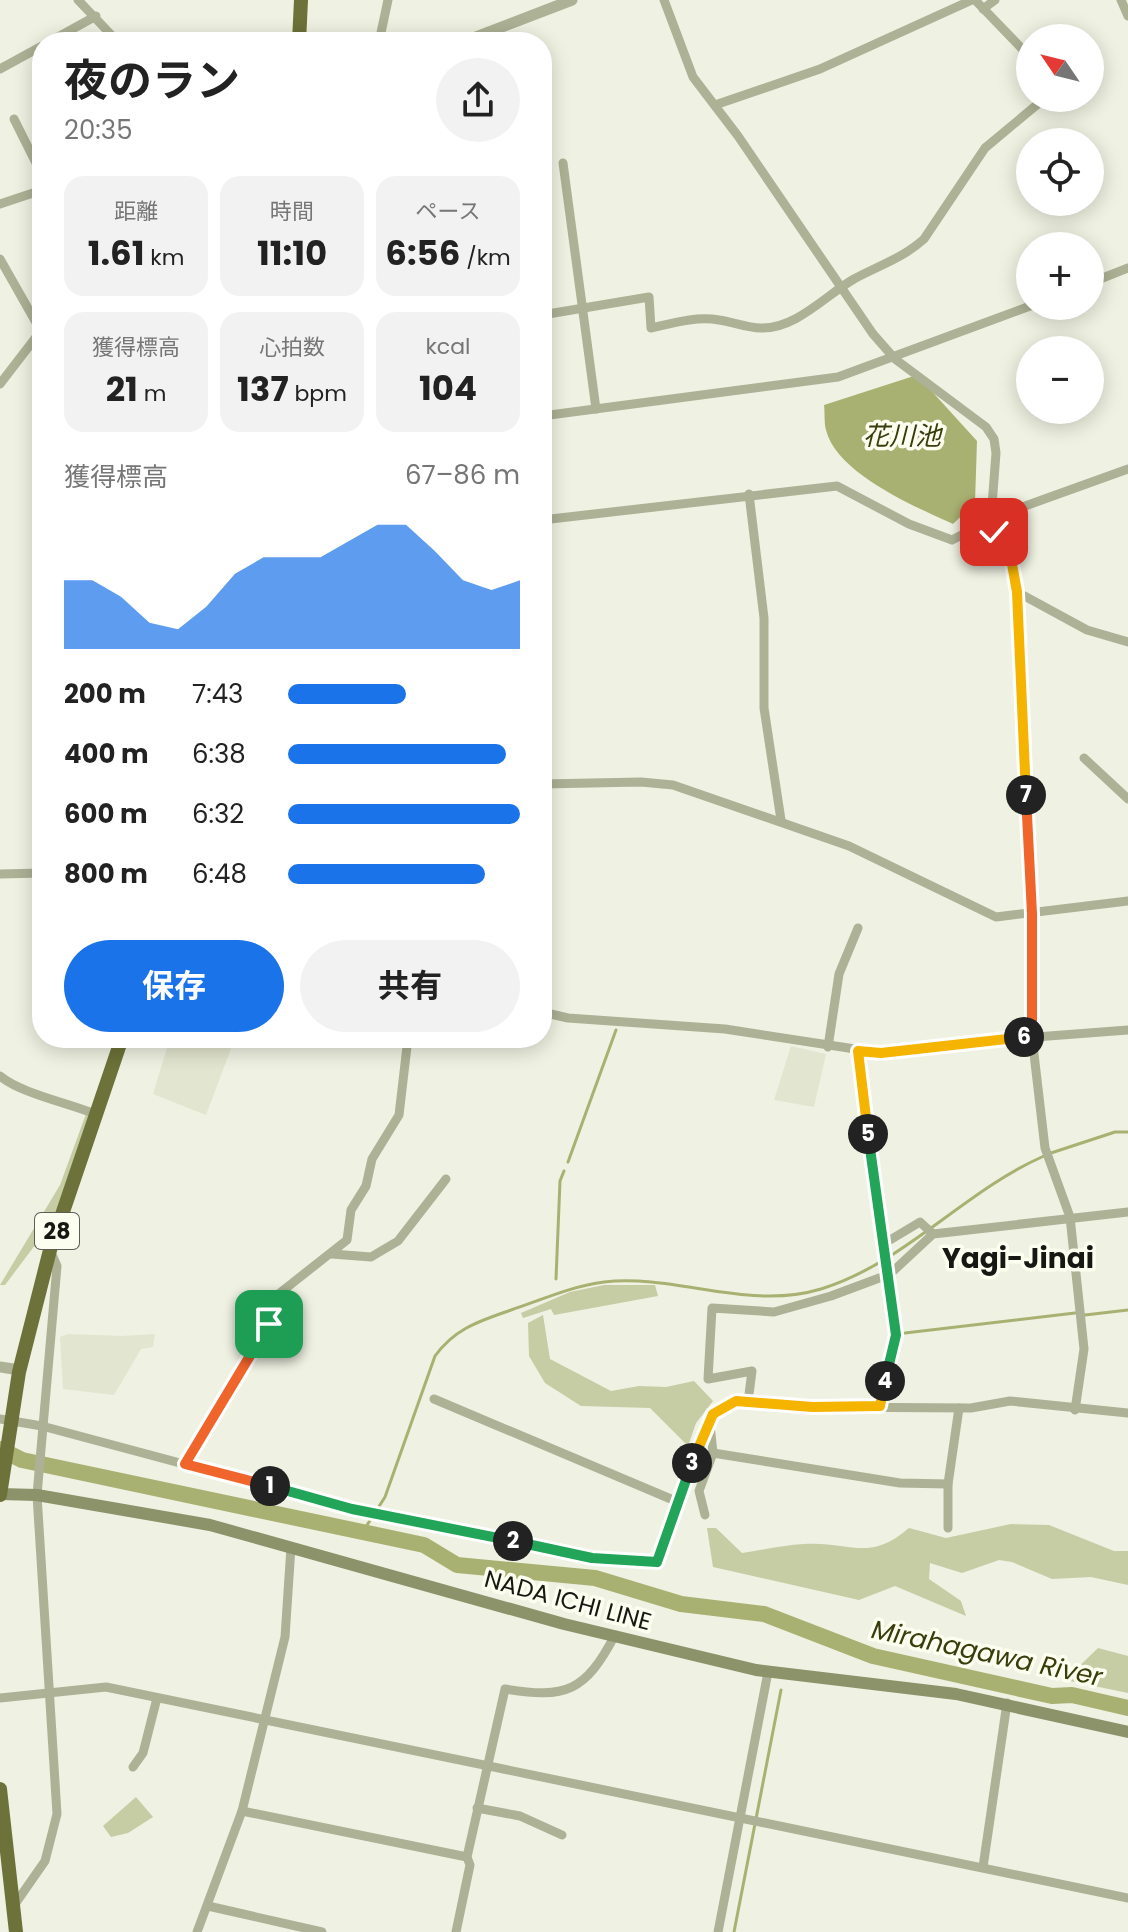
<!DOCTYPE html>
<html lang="ja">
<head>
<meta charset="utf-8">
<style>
  body { margin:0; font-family:Poppins,"Noto Sans JP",sans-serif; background:#f2f2f2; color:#222; height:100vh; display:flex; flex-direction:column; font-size:30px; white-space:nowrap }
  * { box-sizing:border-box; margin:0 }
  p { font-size:26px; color:#767676 }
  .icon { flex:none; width:44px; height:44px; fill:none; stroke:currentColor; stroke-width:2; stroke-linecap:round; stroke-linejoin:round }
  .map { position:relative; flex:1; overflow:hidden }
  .drawer { position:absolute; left:32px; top:32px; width:520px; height:1016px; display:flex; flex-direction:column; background:#fff; border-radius:32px; box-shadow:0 4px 20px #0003 }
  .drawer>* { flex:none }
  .needle { width:52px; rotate:305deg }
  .buttons { position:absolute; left:1016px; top:24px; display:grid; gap:16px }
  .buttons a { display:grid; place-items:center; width:88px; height:88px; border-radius:50%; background:#fff; box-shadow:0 4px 20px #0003; font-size:40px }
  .pin { position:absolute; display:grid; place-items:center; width:68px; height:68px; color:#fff; margin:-34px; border-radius:16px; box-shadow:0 4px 12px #0006 }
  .km { position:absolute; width:40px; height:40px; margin:-20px; border-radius:50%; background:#222; color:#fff; font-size:22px; line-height:40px; text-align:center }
  .round { display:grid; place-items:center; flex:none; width:84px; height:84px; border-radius:42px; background:#f2f2f2 }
  .head { display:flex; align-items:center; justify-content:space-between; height:136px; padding:0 32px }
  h1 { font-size:44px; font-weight:700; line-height:60px }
  .stats { display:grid; grid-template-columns:repeat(3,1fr); gap:12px; height:136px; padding:8px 32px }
  .stats div { display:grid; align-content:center; border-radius:20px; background:#f2f2f2; text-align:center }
  .stats b { font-size:34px; font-weight:700 }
  .stats small { font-size:22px; font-weight:400 }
  .stats p { font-size:22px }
  .chart { height:224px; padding:16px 32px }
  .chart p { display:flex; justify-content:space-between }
  .chart svg { width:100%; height:144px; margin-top:8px; fill:#1a73e8; opacity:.7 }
  .cta { display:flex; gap:16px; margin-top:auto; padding:16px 32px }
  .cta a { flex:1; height:92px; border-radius:48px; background:#1a73e8; color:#fff; font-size:32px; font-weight:700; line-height:92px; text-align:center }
  .cta a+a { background:#f2f2f2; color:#222 }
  ul { padding:0 32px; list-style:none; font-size:26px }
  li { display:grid; grid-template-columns:128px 96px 1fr; align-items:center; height:60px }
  li i { height:20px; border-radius:10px; background:#1a73e8 }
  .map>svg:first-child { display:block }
  .built { fill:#e2e5cf }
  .green { fill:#c6cca4 }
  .water { fill:#a9b172 }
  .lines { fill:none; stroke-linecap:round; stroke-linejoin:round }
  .stream { stroke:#a9b172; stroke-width:3 }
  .river { stroke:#a9b172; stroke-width:16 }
  .minor { stroke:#adb195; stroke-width:9 }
  .tertiary { stroke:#adb195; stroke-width:11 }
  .secondary { stroke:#8c9269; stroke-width:12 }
  .trunk { stroke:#6c7239; stroke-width:14 }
  .split-1-casing { stroke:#fff; stroke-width:16 }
  .split-2-casing { stroke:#fff; stroke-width:16 }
  .split-3-casing { stroke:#fff; stroke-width:16 }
  .split-4-casing { stroke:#fff; stroke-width:16 }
  .split-5-casing { stroke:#fff; stroke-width:16 }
  .split-6-casing { stroke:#fff; stroke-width:16 }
  .split-7-casing { stroke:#fff; stroke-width:16 }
  .split-8-casing { stroke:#fff; stroke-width:16 }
  .split-1 { stroke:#f0652b; stroke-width:10 }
  .split-2 { stroke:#22a559; stroke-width:10 }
  .split-3 { stroke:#22a559; stroke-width:10 }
  .split-4 { stroke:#f5b400; stroke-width:10 }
  .split-5 { stroke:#22a559; stroke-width:10 }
  .split-6 { stroke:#f5b400; stroke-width:10 }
  .split-7 { stroke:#f0652b; stroke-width:10 }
  .split-8 { stroke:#f5b400; stroke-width:10 }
  .labels { text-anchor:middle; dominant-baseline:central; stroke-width:7; stroke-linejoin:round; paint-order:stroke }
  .shield { fill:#fcfeef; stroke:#5c5d55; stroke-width:2 }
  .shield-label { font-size:22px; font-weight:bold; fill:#171813 }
  .street-label { font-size:24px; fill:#171813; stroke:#fcfeef }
  .water-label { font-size:26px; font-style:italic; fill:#393d0b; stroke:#fcfeef }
  .quarter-label { font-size:28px; font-weight:bold; fill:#171813; stroke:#fcfeef }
</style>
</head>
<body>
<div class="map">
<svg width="1128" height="1932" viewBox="0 0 1128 1932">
  <rect width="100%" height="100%" fill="#eff1e2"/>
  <!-- built -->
  <g class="built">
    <polygon points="170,1038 235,1038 206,1115 153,1094"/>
    <polygon points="791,1046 826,1054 814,1107 774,1100"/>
    <polygon points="68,1334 122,1336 155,1334 153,1347 141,1349 114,1395 63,1389 60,1337"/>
  </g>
  <!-- green -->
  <g class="green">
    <polygon points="86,1114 91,1116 57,1216 5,1285 0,1285 60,1185"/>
    <polygon points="604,1285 655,1285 658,1296 554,1315 551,1309 523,1318 521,1313 570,1292"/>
    <polygon points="543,1315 550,1359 611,1391 639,1386 666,1387 694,1381 713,1401 696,1423 688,1446 650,1408 581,1406 545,1383 529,1356 528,1323"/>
    <path d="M 1011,1524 L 1049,1525 L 1114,1551 L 1128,1551 L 1128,1585 L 1091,1577 L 1052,1579 L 1012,1562 L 999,1560 L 962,1573 L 930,1563 L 929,1579 L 961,1601 L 966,1616 L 895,1586 L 859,1600 L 713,1567 L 707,1528 L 716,1528 L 742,1553 C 763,1550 784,1545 804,1544 C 851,1541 868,1563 909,1528 L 946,1538 Z"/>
    <polygon points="1098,1648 1128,1656 1128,1693 1065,1680"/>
    <polygon points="136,1797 153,1817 128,1833 111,1837 103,1826"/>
  </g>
  <!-- water -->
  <path class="water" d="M 917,375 L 977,441 L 975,503 L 953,524 C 916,507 837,474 826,430 C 824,423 825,413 824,405 Z"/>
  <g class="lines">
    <!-- stream -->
    <g class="stream">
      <polyline points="1051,1153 1115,1132 1128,1132"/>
      <polyline points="568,1162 616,1030"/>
      <polyline points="556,1279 560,1181 564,1171"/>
      <polyline points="1085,1315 1128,1310"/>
      <polyline points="905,1333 1075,1313"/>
      <path d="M 362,1533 L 385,1497 L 435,1356 C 455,1328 480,1321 511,1310 C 541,1300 572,1286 604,1282 C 677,1274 748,1311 821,1289 C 905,1263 964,1191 1044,1156"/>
      <polyline points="734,1932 781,1690"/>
    </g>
    <!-- river -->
    <polyline class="river" points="0,1449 22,1460 424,1545 457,1565 595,1578 681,1604 764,1614 873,1656 1052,1696 1072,1695 1128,1708"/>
    <!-- minor -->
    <g class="minor">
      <polyline points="78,0 118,42"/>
      <polyline points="664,0 693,77 738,136 873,334 895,359 986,427 994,439 996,453 991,519 994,532 1012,564 1017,592 1032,914 1032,1037 1045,1148 1070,1217 1084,1349 1075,1410"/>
      <polyline points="975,0 1030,57"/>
      <polyline points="1121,0 1128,16"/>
      <polyline points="983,9 995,0"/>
      <polyline points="49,42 96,16"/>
      <polyline points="379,42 388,0"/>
      <polyline points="0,69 42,46"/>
      <polyline points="715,105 820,69 972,0"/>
      <polyline points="14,119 42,175"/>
      <polyline points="563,163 596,409"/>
      <polyline points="0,204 42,190"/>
      <polyline points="0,259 42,333"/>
      <polyline points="1090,283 1128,268"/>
      <path d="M 542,315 L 649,297 L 651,328 C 673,323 696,316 719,320 C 733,322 747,328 761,328 C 796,329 826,295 854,279 C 878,266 903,258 924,239 L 985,148 L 1045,98"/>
      <polyline points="0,384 40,332"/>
      <polyline points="542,416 838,377 1030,306"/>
      <polyline points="749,494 764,618 764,708 781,820"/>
      <polyline points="542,520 837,486 909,524 952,540 1000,515 1128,469"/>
      <polyline points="1017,592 1087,630 1128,642"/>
      <polyline points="1084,758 1128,799"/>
      <polyline points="542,784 641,782 673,785 849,846 996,917 1128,901"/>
      <polyline points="0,874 42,873"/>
      <polyline points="542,1012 568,1018 725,1029 881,1053 932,1045 1128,1030"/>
      <polyline points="828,1047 839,974 858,928"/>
      <polyline points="858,1051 896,1335 880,1406"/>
      <path d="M 0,1076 C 20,1093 68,1103 95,1114"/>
      <polyline points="885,1243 920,1222 933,1234"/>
      <polyline points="332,1254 371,1257 398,1241 446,1179"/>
      <polyline points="434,1399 678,1502"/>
      <polyline points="748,1402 752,1371 708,1379 712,1308 774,1312 831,1296 890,1274 933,1234 1128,1212"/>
      <polyline points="0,1419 42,1426 352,1509 592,1558 657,1562 713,1414 736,1401 812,1407 971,1408 1010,1401 1128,1413"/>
      <polyline points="713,1453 900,1483 948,1484"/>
      <polyline points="185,1464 269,1324 276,1296 347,1240 351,1210 366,1186 372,1159 399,1115 408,1038"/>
      <polyline points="705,1515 699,1491 713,1453 710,1425"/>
      <polyline points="948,1528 948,1484 959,1408"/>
      <polyline points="0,1698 106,1687 1128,1898"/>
      <polyline points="133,1767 143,1753 157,1698"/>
      <polyline points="477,1808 520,1816 562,1835"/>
      <polyline points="242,1811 467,1857"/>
      <polyline points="983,1867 1007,1703"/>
      <polyline points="208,1906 322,1932"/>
      <polyline points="13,1907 45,1861 57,1814 37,1495 57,1266 50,1250"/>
      <polyline points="197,1932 242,1811 285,1637 291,1547"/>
      <path d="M 456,1932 L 470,1865 L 467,1857 L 505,1689 C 566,1699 585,1692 615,1635"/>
      <polyline points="718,1932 768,1672"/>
    </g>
    <!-- tertiary -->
    <g class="tertiary">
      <polyline points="463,42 572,0"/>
      <polyline points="0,1367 20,1370"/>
    </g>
    <!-- secondary -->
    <polyline class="secondary" points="0,1494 37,1495 210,1525 564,1624 756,1670 956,1694 1128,1732"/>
    <!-- trunk -->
    <g class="trunk">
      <polyline points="299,42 301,0"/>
      <polyline points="0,1495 19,1372 50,1250 122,1038"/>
      <polyline points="0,1789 16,1932"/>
    </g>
  </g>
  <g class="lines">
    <defs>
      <polyline id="split-1" points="269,1324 185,1464 270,1486"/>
      <polyline id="split-2" points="270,1486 352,1509 513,1541"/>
      <polyline id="split-3" points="513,1541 592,1558 657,1562 692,1463"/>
      <polyline id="split-4" points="692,1463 713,1414 736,1401 812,1407 880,1406 885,1381"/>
      <polyline id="split-5" points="868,1134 896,1335 885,1381"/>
      <polyline id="split-6" points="868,1134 858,1051 881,1053 1024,1037"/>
      <polyline id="split-7" points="1024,1037 1032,1037 1032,914 1026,795"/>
      <polyline id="split-8" points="994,532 1012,564 1017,592 1026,795"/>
    </defs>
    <!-- split-1 casing -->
    <use href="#split-1" class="split-1-casing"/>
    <!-- split-2 casing -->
    <use href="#split-2" class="split-2-casing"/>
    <!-- split-3 casing -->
    <use href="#split-3" class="split-3-casing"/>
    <!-- split-4 casing -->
    <use href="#split-4" class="split-4-casing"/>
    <!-- split-5 casing -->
    <use href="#split-5" class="split-5-casing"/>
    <!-- split-6 casing -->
    <use href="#split-6" class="split-6-casing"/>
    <!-- split-7 casing -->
    <use href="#split-7" class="split-7-casing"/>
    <!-- split-8 casing -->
    <use href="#split-8" class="split-8-casing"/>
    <!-- split-1 -->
    <use href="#split-1" class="split-1"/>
    <!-- split-2 -->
    <use href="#split-2" class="split-2"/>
    <!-- split-3 -->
    <use href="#split-3" class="split-3"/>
    <!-- split-4 -->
    <use href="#split-4" class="split-4"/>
    <!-- split-5 -->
    <use href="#split-5" class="split-5"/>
    <!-- split-6 -->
    <use href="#split-6" class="split-6"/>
    <!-- split-7 -->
    <use href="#split-7" class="split-7"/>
    <!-- split-8 -->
    <use href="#split-8" class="split-8"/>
  </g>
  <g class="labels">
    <!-- shield labels -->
    <rect class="shield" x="35" y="1213" width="44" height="36" rx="6"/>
    <g class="shield-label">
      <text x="57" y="1231">28</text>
    </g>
    <!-- street labels -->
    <g class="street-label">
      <text transform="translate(568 1600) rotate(15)">NADA ICHI LINE</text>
    </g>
    <!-- water labels -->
    <g class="water-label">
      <text x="902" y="436">花川池</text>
      <text transform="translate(987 1653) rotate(12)">Mirahagawa River</text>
    </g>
    <!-- quarter labels -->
    <g class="quarter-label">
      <text x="1018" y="1258">Yagi-Jinai</text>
    </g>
  </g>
</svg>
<div class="buttons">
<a><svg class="needle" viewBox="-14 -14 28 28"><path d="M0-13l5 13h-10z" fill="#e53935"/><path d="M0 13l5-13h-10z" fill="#767676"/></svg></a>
<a><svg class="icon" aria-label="locate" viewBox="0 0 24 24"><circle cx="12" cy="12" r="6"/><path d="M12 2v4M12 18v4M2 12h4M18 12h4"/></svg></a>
<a>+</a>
<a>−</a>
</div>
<div class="pin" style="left:269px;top:1324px;background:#1e9e55"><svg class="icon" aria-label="arrive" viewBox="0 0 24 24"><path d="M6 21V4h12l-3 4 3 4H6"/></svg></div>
<div class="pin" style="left:994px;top:532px;background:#d93025"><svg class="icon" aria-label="check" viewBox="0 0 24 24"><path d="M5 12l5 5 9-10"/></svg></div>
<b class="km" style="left:270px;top:1486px">1</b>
<b class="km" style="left:513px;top:1541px">2</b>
<b class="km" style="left:692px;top:1463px">3</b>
<b class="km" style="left:885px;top:1381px">4</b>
<b class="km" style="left:868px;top:1134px">5</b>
<b class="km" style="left:1024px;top:1037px">6</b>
<b class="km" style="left:1026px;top:795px">7</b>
<section class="drawer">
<div class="head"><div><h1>夜のラン</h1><p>20:35</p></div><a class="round"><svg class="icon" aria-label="share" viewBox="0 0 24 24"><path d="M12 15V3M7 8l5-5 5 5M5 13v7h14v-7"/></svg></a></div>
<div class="stats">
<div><p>距離</p><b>1.61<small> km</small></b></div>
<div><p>時間</p><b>11:10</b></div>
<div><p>ペース</p><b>6:56<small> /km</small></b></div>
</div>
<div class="stats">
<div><p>獲得標高</p><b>21<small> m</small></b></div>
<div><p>心拍数</p><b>137<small> bpm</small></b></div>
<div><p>kcal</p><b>104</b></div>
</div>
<div class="chart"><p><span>獲得標高</span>67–86 m</p>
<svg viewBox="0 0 160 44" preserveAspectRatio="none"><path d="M0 44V23L10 23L20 28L30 36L40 38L50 31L60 21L70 16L80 16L90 16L100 11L110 6L120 6L130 14L140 23L150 26L160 23V44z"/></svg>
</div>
<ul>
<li><b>200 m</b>7:43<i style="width:51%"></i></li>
<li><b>400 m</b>6:38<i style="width:94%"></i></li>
<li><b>600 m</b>6:32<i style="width:100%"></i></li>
<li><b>800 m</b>6:48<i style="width:85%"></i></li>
</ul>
<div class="cta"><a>保存</a><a>共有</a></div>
</section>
</div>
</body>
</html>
